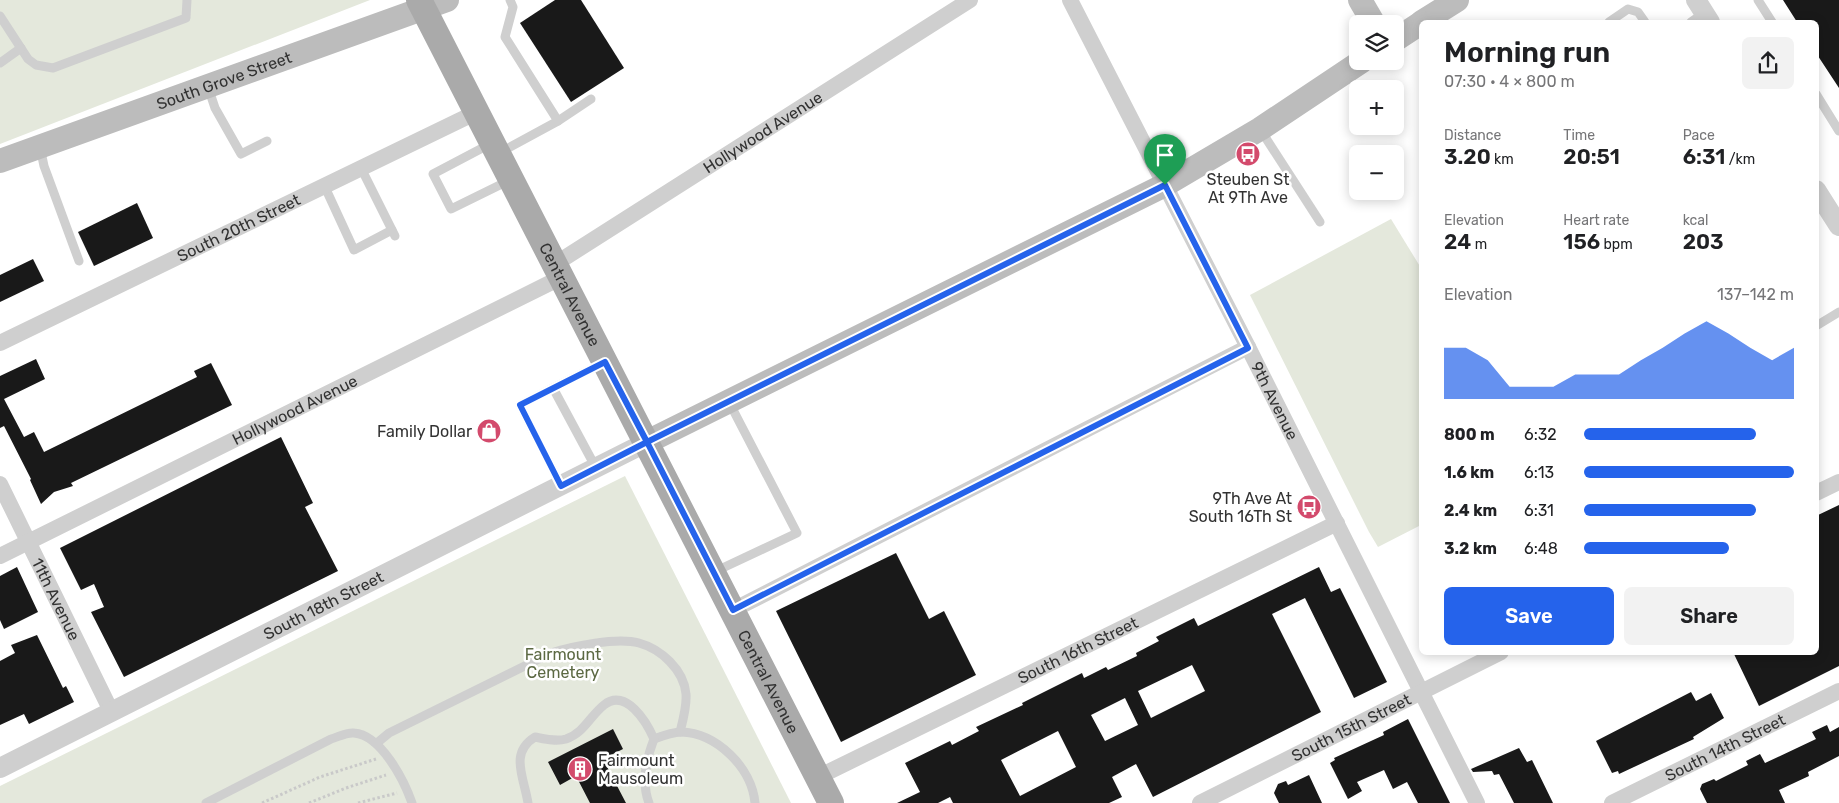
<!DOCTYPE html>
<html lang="en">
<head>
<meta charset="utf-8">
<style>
  body { margin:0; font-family:Rubik,sans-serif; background:#f2f2f2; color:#202124; height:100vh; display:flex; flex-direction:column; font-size:19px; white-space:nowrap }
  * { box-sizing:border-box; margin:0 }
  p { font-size:16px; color:#757577 }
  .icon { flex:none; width:28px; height:28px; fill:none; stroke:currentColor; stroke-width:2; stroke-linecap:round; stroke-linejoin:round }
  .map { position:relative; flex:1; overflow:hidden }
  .drawer { position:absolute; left:1419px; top:20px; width:400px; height:635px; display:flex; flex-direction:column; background:#fff; border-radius:8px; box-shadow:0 2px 12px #0003 }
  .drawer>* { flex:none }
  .tools { position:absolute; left:1349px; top:15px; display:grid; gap:10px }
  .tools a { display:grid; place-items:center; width:55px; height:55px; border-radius:8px; background:#fff; box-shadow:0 2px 12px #0003; font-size:25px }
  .pin { position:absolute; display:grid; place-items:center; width:42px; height:42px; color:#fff; margin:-51px -21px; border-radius:50% 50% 50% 0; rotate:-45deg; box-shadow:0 0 5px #0007 }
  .pin .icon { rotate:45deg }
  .round { display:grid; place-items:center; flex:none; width:52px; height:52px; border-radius:8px; background:#f2f2f2 }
  .head { display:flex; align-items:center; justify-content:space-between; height:85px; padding:0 25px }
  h1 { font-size:28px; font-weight:600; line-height:38px }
  .stats { display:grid; grid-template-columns:repeat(3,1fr); gap:8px; height:85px; padding:5px 25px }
  .stats div { display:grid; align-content:center }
  .stats b { font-size:21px; font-weight:600 }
  .stats small { font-size:14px; font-weight:400 }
  .stats p { font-size:14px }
  .chart { height:140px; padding:10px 25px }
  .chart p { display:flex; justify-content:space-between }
  .chart svg { width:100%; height:90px; margin-top:5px; fill:#2563eb; opacity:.7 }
  .primary-button { display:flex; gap:10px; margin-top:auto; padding:10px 25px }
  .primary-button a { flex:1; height:58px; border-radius:8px; background:#2563eb; color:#fff; font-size:20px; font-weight:600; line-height:58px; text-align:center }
  .primary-button a+a { background:#f2f2f2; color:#202124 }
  ul { padding:0 25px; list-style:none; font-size:16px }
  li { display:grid; grid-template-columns:80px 60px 1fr; align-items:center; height:38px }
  li i { height:12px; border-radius:6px; background:#2563eb }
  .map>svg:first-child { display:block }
  .green { fill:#e4e8dc }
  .building { fill:#191919; fill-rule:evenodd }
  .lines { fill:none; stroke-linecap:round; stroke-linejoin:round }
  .path { stroke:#c9c9c9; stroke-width:3; stroke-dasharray:2.5 2.5; stroke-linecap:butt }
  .service { stroke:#cfcfcf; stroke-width:9 }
  .minor { stroke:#cfcfcf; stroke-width:16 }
  .tertiary { stroke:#cfcfcf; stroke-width:20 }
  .secondary { stroke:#bcbcbc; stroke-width:24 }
  .primary { stroke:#aaa; stroke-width:26 }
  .route-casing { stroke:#fff; stroke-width:10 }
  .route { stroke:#2563eb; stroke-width:6 }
  .labels { text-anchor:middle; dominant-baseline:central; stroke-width:5; stroke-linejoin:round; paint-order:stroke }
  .street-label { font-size:16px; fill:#323232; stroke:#fff }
  .poi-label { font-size:16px; fill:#323232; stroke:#fff; text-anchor:end }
  .park-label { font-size:16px; fill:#5c6943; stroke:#fff }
</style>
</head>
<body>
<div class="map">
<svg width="1839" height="803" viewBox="0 0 1839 803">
  <rect width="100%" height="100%" fill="#fff"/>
  <!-- green -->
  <g class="green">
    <polygon points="0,0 370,0 0,144"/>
    <polygon points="1391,219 1421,268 1421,525 1378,547 1369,532 1250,295"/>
    <polygon points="625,476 791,803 0,803 0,786"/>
  </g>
  <!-- building -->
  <g class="building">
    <polygon points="555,0 581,0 624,68 571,102 520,23"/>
    <polygon points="1783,0 1839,0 1839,88 1816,53 1816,22 1797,22"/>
    <polygon points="137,203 153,238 94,266 78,232"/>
    <polygon points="33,259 44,281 0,302 0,275"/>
    <polygon points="36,359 45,379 4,399 24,437 34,432 44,452 197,377 194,371 211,363 232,405 71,483 73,486 54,492 41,504 30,480 31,479 4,426 0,428 0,376"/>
    <polygon points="281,437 313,503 305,507 338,571 124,677 91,612 104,607 94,584 81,590 60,548"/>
    <polygon points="1839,505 1839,666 1759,706 1733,652 1816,652 1816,516"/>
    <polygon points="896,553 929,619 944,611 976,675 841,742 776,611"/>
    <polygon points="17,567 38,612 4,629 0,620 0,576"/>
    <path d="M 1319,567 L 1331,592 L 1340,588 L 1387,682 L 1354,698 L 1305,598 L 1272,614 L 1321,712 L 1153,797 L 1136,764 L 1112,777 L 1122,797 L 1109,803 L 953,803 L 950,797 L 938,803 L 897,803 L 920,792 L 905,763 L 950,741 L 952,745 L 979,731 L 976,727 L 1023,705 L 1022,703 L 1082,673 L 1084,678 L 1106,667 L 1108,670 L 1137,656 L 1136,653 L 1159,641 L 1156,637 L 1194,618 L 1198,626 ZM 1192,665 L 1205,691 L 1151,718 L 1138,691 ZM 1125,698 L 1138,725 L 1105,741 L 1091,715 ZM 1058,731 L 1076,767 L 1020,796 L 1001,760 Z"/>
    <polygon points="37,635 63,688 66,686 74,702 29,724 24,714 0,725 0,661 15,653 11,645"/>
    <polygon points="1691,692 1696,701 1711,693 1724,718 1693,737 1694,739 1619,774 1618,771 1612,773 1596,741"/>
    <polygon points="1408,719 1450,803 1418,803 1407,782 1393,789 1384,770 1357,782 1362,791 1348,799 1330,763 1335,760 1334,758 1384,735 1383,732"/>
    <polygon points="1827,725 1830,732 1839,727 1839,756 1808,772 1809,776 1779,790 1785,803 1707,803 1700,789 1702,784 1714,779 1716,781 1748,765 1746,761 1760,754 1765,763 1816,739 1812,732"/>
    <polygon points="613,729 623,749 603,759 626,803 590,803 576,776 560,785 548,762"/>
    <polygon points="1519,748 1527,762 1532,760 1553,803 1514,803 1499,774 1494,775 1492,771 1473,772 1471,769"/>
    <polygon points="1309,775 1322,803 1279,803 1274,793 1278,784 1286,781 1288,785"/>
  </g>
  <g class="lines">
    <!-- path -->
    <g class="path">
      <polyline points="262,803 320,777 376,759"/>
      <polyline points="309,803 346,788 386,775"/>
      <polyline points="358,803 397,793"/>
    </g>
    <!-- service -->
    <g class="service">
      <polyline points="1758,0 1772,22"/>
      <polyline points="0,16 28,59 36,65 53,68 186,18 187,0"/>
      <polyline points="1609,22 1628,9 1638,12 1645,22"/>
      <polyline points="1691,22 1704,13"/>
      <polyline points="0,63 21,48"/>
      <polyline points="208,87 215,108 241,154 267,141"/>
      <polyline points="1816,94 1839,131"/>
      <polyline points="558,121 591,99"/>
      <polyline points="1260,129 1320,222"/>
      <polyline points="490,144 433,174 451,209 510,180"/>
      <polyline points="40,147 44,166 79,261"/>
      <polyline points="499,153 558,121 505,37 513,7 510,0"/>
      <polyline points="361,168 395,236"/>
      <polyline points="324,185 354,250 392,230"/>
      <polyline points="1816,326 1839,312"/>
      <polyline points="553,388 520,405 561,486"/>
      <polyline points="596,468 553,388 603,363"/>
      <polyline points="714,572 797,533 729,402"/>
      <path d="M 654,739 C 662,736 673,732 681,732 C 717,733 752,768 755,803"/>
      <path d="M 377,743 L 389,733 L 551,653 C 573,646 617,637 639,643 C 661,649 684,670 686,694 C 687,706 683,720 680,732"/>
      <path d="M 206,803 L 331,739 C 338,737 347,732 354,733 C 381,735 404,780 412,803"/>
      <path d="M 528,803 C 524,777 509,753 535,737 C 545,739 556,742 566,739 C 584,733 590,716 604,705 C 626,687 647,723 654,739 C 646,760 641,782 649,803"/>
    </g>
    <!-- minor -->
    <g class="minor">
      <path id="s1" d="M 1070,0 L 1248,347 L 1477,803"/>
      <path id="s2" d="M 555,264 L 970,0"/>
      <path id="s3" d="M 0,343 L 477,112"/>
      <path id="s4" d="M 0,484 L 112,713"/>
      <polyline points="1816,493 1839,482"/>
      <path id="s5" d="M 0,556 L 562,277"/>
      <polyline points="733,610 1248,347"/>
      <path id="s6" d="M 818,777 L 1337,523"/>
      <path id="s7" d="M 1200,803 L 1501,652"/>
      <path id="s8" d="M 1612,803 L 1839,691"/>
    </g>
    <!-- tertiary -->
    <g class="tertiary">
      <polyline points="1696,0 1710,22"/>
      <polyline points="1816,190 1839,226"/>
      <path id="s9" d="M 0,768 L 647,442"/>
    </g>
    <!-- secondary -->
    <g class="secondary">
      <polyline points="1360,0 1374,24"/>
      <polyline points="1422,22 1457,0"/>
      <polyline points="1395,40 1421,23"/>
      <path id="s10" d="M 0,161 L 447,0"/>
      <polyline points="647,442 1165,185 1260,129 1362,61"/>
    </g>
    <!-- primary -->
    <path class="primary" id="s11" d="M 419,0 L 831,803"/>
  </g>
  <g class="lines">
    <defs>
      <polyline id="route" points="1165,185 647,442 605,362 520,405 561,486 647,442 733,610 1248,348 1165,185"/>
    </defs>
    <!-- route casing -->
    <use href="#route" class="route-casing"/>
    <!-- route -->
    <use href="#route" class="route"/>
  </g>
  <!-- icons -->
  <defs>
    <symbol id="bus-disc" viewBox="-11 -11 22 22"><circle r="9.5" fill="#d34a6c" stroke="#fff"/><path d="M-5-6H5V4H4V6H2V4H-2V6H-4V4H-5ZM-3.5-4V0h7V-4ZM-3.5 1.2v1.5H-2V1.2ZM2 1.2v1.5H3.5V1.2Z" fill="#fff"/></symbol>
    <symbol id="shop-disc" viewBox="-11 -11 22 22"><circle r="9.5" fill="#d34a6c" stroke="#fff"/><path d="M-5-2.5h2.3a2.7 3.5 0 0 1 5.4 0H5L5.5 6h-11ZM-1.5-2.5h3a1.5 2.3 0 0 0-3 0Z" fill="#fff"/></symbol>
    <symbol id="building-disc" viewBox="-11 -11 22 22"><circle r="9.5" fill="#d34a6c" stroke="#fff"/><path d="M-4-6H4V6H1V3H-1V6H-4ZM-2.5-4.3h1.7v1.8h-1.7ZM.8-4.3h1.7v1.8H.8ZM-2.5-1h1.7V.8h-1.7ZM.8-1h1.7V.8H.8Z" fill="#fff"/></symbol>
  </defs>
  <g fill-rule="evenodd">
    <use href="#bus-disc" x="1234" y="140" width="28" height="28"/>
    <use href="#shop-disc" x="475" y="417" width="28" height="28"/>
    <use href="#bus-disc" x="1295" y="493" width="28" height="28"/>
    <use href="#building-disc" x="566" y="755" width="28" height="28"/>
  </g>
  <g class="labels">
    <!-- street labels -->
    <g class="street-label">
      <text stroke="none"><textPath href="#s10" startOffset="238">South Grove Street</textPath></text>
      <text stroke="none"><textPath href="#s2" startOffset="246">Hollywood Avenue</textPath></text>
      <text stroke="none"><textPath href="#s3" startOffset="265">South 20th Street</textPath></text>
      <text stroke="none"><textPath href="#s11" startOffset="331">Central Avenue</textPath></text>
      <text stroke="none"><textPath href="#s1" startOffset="450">9th Avenue</textPath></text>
      <text stroke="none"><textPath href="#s5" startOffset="329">Hollywood Avenue</textPath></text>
      <text stroke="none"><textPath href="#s4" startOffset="128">11th Avenue</textPath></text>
      <text stroke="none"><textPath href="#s9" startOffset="362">South 18th Street</textPath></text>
      <text stroke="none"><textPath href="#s6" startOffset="289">South 16th Street</textPath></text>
      <text stroke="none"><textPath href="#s11" startOffset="766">Central Avenue</textPath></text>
      <text stroke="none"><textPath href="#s7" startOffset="169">South 15th Street</textPath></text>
      <text stroke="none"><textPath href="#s8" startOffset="126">South 14th Street</textPath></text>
    </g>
    <!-- poi labels -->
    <g class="poi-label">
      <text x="1248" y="179" text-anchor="middle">Steuben St<tspan x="1248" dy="18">At 9Th Ave</tspan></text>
      <text x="472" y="431">Family Dollar</text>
      <text x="1292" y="498">9Th Ave At<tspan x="1292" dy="18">South 16Th St</tspan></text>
      <text x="598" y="760" text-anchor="start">Fairmount<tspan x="598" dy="18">Mausoleum</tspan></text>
    </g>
    <!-- park labels -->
    <g class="park-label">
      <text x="563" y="654">Fairmount<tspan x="563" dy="18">Cemetery</tspan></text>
    </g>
  </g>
</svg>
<div class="tools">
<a><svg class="icon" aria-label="layers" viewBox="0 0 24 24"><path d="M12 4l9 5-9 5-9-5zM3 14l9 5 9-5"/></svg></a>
<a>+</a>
<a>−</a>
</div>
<div class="pin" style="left:1165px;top:185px;background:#1e9e55"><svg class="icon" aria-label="arrive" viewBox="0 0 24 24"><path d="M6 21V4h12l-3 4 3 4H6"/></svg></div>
<section class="drawer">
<div class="head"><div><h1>Morning run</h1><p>07:30 · 4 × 800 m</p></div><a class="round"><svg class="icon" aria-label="share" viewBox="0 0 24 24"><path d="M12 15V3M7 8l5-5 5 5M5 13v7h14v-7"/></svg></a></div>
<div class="stats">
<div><p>Distance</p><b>3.20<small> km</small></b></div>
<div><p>Time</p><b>20:51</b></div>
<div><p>Pace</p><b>6:31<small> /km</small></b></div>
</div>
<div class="stats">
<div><p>Elevation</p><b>24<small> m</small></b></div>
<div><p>Heart rate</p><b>156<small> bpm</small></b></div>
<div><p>kcal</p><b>203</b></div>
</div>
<div class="chart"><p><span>Elevation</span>137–142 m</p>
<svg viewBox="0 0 160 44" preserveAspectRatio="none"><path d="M0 44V19L10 19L20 25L30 38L40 38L50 38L60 32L70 32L80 32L90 25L100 19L110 12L120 6L130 12L140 19L150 25L160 19V44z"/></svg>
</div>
<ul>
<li><b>800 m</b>6:32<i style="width:82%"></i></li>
<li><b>1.6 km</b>6:13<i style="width:100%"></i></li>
<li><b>2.4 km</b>6:31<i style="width:82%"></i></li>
<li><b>3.2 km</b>6:48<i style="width:69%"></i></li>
</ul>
<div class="primary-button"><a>Save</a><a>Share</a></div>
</section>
</div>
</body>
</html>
